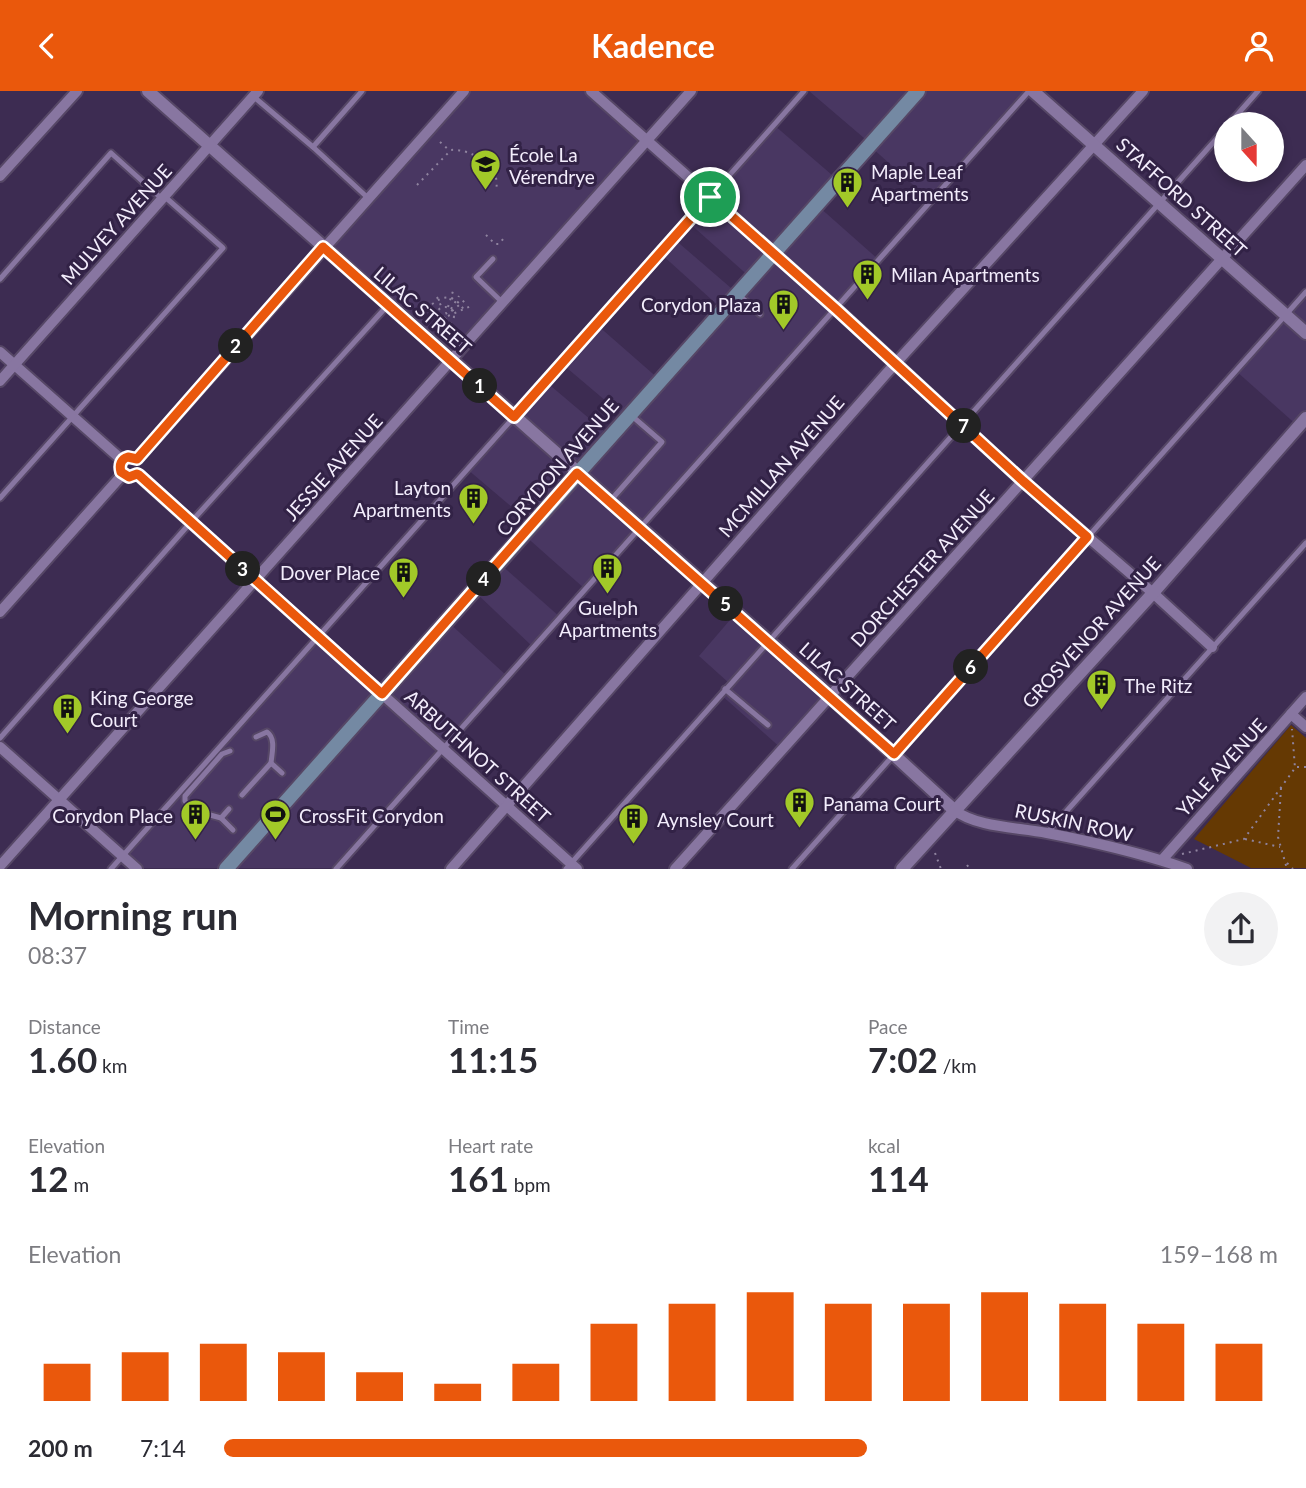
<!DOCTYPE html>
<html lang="en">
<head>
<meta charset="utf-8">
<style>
  body { margin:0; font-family:Lato,sans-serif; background:#f2f2f3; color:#2b2b33; height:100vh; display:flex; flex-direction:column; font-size:26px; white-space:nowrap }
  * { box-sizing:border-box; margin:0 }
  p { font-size:23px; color:#7c7c81 }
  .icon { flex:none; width:38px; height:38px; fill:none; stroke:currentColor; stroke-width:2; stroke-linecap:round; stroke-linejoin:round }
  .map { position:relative; height:778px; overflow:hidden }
  .sheet { display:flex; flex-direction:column; background:#fff; flex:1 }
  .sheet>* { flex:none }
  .needle { width:46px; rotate:159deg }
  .tools { position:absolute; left:1214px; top:21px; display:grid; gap:14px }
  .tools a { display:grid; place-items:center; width:70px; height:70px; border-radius:50%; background:#fff; box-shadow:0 4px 10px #0003; font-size:35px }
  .pin { position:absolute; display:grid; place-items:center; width:60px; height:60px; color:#fff; margin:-30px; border:4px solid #fff; border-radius:50%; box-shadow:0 2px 7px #0007 }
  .km { position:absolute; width:35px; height:35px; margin:-18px; border-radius:50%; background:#222; color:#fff; font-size:19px; line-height:35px; text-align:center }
  .round { display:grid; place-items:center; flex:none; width:74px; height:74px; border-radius:37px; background:#f2f2f3 }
  .headline { display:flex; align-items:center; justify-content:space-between; height:119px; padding:0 28px }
  h1 { font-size:38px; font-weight:700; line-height:52px }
  .metrics { display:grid; grid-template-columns:repeat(3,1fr); gap:10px; height:119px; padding:7px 28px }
  .metrics div { display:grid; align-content:center }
  .metrics b { font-size:35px; font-weight:700 }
  .metrics small { font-size:19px; font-weight:400 }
  .metrics p { font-size:19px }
  .chart { height:196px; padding:14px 28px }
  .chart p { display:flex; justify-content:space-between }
  .chart svg { width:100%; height:126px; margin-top:7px; stroke:#ea580c; stroke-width:6 }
  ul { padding:0 28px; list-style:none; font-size:23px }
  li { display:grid; grid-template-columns:112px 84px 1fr; align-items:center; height:52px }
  li i { height:18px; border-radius:9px; background:#ea580c }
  header { display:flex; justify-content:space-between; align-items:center; height:91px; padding:0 28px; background:#ea580c; color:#fff; font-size:32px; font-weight:700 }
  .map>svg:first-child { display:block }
  .built { fill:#493762 }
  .green { fill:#653903 }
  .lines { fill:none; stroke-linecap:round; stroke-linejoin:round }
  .service-casing { stroke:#564766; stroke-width:9 }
  .minor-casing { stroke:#564766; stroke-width:14 }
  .tertiary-casing { stroke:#564766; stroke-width:16 }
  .secondary-casing { stroke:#564766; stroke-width:18 }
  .path { stroke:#8f839f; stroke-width:2; stroke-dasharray:2 5; stroke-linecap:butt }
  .service { stroke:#8876a1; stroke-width:5 }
  .minor { stroke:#8876a1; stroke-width:10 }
  .tertiary { stroke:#8876a1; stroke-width:12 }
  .secondary { stroke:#7489a3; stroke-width:14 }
  .route-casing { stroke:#fff; stroke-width:14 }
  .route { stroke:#ea580c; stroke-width:9 }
  .labels { text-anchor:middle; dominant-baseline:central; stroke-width:6; stroke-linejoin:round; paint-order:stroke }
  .poi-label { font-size:19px; fill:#f3edfc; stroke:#322246; text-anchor:start }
  .street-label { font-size:19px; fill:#f3edfc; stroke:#322246 }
</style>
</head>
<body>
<header><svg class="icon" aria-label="back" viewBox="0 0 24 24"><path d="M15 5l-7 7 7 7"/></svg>Kadence<svg class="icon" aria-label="person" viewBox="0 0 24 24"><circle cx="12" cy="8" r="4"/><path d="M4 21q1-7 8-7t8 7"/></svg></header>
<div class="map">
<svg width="1306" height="778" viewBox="0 0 1306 778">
  <rect width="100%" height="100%" fill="#3d2c52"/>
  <!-- built -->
  <g class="built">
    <polygon points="470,0 585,0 641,50 450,260 331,152"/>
    <polygon points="809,0 1029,0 931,110 870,55 871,53"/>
    <polygon points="774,34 839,90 818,115 879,169 585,498 523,443 532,433 467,378 545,290 610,345 626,327 561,272 596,233 660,289 723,219 660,162 673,147 738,203 752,188 688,131"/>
    <polygon points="1306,201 1306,327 1299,336 1236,280"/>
    <polygon points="499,472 560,526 533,556 474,500"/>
    <polygon points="736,522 830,605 782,658 720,603 729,592 699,565"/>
    <polygon points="447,530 507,585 336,777 137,777 123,765 319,548 382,604"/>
  </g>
  <!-- green -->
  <polygon class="green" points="1291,634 1306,647 1306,777 1251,777 1194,748"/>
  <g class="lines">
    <defs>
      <g id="service">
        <polyline points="362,0 313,56 368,107"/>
        <polyline points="254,6 313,56"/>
        <polyline points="1229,33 1258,0"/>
        <polyline points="493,168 476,186 503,212"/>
        <polyline points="0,188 111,62 162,108"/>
        <polyline points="738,203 760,223"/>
        <polyline points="0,407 223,157 164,105"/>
        <polyline points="611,409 662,351 632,325"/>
        <polyline points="725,598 768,634"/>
        <path d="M 256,646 L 267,641 C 276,647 272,662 271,672"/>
        <polyline points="0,647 191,431 388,214"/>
        <polyline points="242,704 271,672 282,682"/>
        <polyline points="229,718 221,727 233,739"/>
        <polyline points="221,727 192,719 185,710 185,705 222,663 230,660"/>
        <polyline points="1047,742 1306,452"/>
        <path d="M 111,778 C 343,519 574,260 804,0"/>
        <polyline points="336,778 1029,0"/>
        <polyline points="566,778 1227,36"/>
        <polyline points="792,778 1306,201"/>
      </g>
      <g id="minor">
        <polyline points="591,0 836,217 1023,390 1153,502 1212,556"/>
        <polyline points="0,85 77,0"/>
        <polyline points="0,261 122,369"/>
        <polyline points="0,290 258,0"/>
        <polyline points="137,368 464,0"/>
        <polyline points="137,383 577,778"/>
        <polyline points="0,521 123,383"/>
        <polyline points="1291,623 1306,636"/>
        <polyline points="0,656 137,778"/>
        <path d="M 954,719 C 978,737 1018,736 1047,742 C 1094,751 1142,762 1187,778"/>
        <polyline points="1162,769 1306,606"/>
        <polyline points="0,775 691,0"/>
        <polyline points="451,778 885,284 1143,0"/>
        <polyline points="675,778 1306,74"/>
      </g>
      <g id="tertiary">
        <polyline points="148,0 820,596 954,719"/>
        <polyline points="1033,0 1306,242"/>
        <polyline points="902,778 1153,502 1306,327"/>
      </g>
      <polyline id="secondary" points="226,778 918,0"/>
    </defs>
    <!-- service casing -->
    <use href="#service" class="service-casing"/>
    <!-- minor casing -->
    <use href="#minor" class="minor-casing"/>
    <!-- tertiary casing -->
    <use href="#tertiary" class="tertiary-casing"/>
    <!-- secondary casing -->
    <use href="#secondary" class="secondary-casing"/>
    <!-- path -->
    <g class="path">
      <polyline points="440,51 449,59"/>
      <path d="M 417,94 L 451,59 C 470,57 502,76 496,98"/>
      <polyline points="486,144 495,153 499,153 504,147"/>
      <polyline points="437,206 442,217"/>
      <polyline points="448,216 453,200"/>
      <circle cx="445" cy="225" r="9"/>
      <polyline points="451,218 459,205"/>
      <polyline points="425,220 437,222"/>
      <polyline points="452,220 465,209"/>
      <path d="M 422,223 C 435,209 450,196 464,219"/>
      <polyline points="448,225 471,215"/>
      <polyline points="446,234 446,228 443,225 446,222 448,225 446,228"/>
      <polyline points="1297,676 1306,676"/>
      <polyline points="1281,697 1278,746 1287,778"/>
      <polyline points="1245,748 1280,756"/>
      <polyline points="935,762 941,778"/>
      <polyline points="1182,763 1244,748 1295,677 1292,638"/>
      <polyline points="1287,772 1293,778"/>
      <polyline points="967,774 970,778"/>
    </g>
    <!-- service -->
    <use href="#service" class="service"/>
    <!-- minor -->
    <use href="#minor" class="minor"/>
    <!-- tertiary -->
    <use href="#tertiary" class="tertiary"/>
    <!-- secondary -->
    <use href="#secondary" class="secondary"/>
  </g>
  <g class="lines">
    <defs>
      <path id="route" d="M 710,106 L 836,218 L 1023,390 L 1087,446 L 894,663 L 577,382 L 382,603 L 139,384 L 137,383 L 129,386 L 121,381 C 119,374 121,368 128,366 L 137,368 L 323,156 L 514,326 Z"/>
    </defs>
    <!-- route casing -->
    <use href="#route" class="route-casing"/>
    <!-- route -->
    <use href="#route" class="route"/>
  </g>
  <!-- icons -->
  <defs>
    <symbol id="school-pin" viewBox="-11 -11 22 30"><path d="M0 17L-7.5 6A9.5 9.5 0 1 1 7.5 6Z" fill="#a2c928" stroke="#322246"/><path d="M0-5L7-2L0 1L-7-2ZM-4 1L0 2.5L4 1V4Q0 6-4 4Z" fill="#111"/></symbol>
    <symbol id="building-pin" viewBox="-11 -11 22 30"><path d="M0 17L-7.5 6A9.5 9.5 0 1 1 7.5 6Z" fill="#a2c928" stroke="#322246"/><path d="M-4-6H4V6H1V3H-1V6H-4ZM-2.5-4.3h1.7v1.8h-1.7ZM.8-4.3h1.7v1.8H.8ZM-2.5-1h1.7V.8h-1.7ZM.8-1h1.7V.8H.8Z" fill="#111"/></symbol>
    <symbol id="stadium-pin" viewBox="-11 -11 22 30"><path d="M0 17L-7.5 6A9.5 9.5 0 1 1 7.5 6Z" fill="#a2c928" stroke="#322246"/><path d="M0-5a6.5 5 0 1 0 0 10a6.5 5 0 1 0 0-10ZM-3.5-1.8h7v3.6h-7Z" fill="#111"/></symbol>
  </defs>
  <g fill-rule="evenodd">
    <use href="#school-pin" x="468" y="56" width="35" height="47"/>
    <use href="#building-pin" x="830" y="74" width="35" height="47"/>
    <use href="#building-pin" x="850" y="166" width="35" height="47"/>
    <use href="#building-pin" x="766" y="196" width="35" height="47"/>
    <use href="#building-pin" x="456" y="390" width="35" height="47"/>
    <use href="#building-pin" x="590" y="460" width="35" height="47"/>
    <use href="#building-pin" x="386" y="464" width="35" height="47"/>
    <use href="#building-pin" x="1084" y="576" width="35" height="47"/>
    <use href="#building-pin" x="50" y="600" width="35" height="47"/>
    <use href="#building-pin" x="782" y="694" width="35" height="47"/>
    <use href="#building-pin" x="178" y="706" width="35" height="47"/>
    <use href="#stadium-pin" x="258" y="706" width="35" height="47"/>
    <use href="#building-pin" x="616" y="710" width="35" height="47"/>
  </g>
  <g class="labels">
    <!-- poi labels -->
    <g class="poi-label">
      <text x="509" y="63">École La<tspan x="509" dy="22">Vérendrye</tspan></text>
      <text x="871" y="80">Maple Leaf<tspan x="871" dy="22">Apartments</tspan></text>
      <text x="891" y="183">Milan Apartments</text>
      <text x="761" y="213" text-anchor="end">Corydon Plaza</text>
      <text x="451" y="396" text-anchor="end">Layton<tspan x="451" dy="22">Apartments</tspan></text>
      <text x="380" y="481" text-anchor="end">Dover Place</text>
      <text x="608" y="516" text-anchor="middle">Guelph<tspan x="608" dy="22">Apartments</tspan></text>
      <text x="1124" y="594">The Ritz</text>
      <text x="90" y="606">King George<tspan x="90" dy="22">Court</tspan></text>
      <text x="823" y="712">Panama Court</text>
      <text x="173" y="724" text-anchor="end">Corydon Place</text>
      <text x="299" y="724">CrossFit Corydon</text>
      <text x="657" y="728">Aynsley Court</text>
    </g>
    <!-- street labels -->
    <g class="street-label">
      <text transform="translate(1182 106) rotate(42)">STAFFORD STREET</text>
      <text transform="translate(116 133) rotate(-48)">MULVEY AVENUE</text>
      <text transform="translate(423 219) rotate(41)">LILAC STREET</text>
      <text transform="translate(781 375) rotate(-49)">MCMILLAN AVENUE</text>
      <text transform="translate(333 376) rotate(-48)">JESSIE AVENUE</text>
      <text transform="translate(557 376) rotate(-49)">CORYDON AVENUE</text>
      <text transform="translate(922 477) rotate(-48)">DORCHESTER AVENUE</text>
      <text transform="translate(1091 541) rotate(-48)">GROSVENOR AVENUE</text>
      <text transform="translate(848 595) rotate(42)">LILAC STREET</text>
      <text transform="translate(478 665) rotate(42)">ARBUTHNOT STREET</text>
      <text transform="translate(1221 676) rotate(-48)">YALE AVENUE</text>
      <text transform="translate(1074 731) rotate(12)">RUSKIN ROW</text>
    </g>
  </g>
</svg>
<div class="tools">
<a><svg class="needle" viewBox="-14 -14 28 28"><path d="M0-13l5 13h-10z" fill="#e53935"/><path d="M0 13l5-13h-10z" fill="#7c7c81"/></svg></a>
</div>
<div class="pin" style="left:710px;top:106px;background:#1e9e55"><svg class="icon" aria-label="arrive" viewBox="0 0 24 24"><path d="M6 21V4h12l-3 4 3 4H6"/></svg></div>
<b class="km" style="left:480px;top:295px">1</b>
<b class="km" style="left:236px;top:255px">2</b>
<b class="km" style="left:243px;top:478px">3</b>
<b class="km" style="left:484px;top:488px">4</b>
<b class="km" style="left:726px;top:513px">5</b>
<b class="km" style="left:971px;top:576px">6</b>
<b class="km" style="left:964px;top:335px">7</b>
</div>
<section class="sheet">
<div class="headline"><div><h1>Morning run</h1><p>08:37</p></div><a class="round"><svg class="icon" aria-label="share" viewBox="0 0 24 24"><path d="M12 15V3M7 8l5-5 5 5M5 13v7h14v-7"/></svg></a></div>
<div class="metrics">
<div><p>Distance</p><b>1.60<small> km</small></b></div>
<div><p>Time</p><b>11:15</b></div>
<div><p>Pace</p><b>7:02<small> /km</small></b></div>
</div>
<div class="metrics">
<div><p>Elevation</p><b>12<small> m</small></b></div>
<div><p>Heart rate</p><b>161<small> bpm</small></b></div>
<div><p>kcal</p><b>114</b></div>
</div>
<div class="chart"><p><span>Elevation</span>159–168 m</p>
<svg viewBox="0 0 160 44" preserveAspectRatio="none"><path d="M5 44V31M15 44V27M25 44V24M35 44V27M45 44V34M55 44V38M65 44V31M75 44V17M85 44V10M95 44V6M105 44V10M115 44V10M125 44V6M135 44V10M145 44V17M155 44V24"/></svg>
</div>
<ul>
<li><b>200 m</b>7:14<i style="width:61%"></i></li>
</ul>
</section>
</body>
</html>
